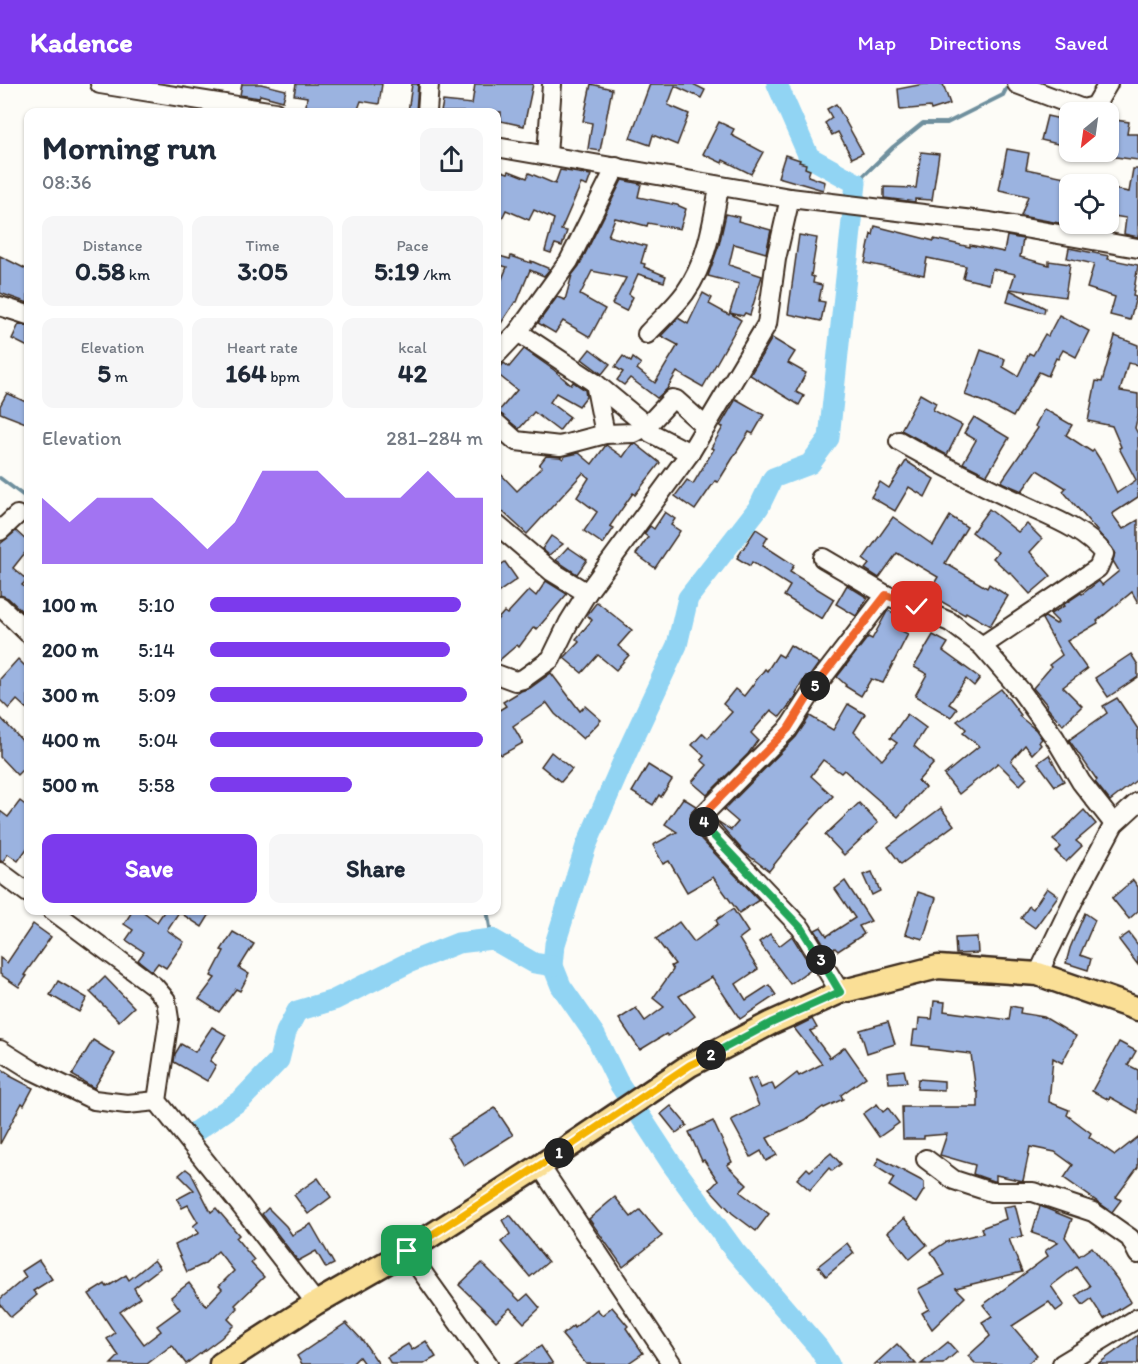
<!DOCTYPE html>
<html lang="en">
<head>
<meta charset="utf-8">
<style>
  body { margin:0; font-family:Itim,sans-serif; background:#f6f6f7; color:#1f2937; height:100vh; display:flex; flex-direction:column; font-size:22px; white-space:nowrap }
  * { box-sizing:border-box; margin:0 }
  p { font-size:20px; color:#747a83 }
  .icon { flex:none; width:33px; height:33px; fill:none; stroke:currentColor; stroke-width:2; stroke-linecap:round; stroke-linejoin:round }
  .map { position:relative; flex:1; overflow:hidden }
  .side { position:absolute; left:24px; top:24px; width:477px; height:807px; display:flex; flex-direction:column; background:#fff; border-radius:12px; box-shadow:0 2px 4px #0004 }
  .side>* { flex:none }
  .needle { width:39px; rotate:209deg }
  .buttons { position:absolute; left:1059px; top:18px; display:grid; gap:12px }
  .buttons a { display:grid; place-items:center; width:60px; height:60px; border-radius:12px; background:#fff; box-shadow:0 2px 4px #0004; font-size:30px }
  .pin { position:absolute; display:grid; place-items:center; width:51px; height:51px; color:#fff; margin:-26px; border-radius:12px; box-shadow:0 3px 9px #0006 }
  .km { position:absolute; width:30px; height:30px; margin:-15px; border-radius:50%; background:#222; color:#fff; font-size:16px; line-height:30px; text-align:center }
  .round { display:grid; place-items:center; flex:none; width:63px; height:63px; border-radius:12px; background:#f6f6f7 }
  .overview { display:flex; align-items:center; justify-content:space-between; height:102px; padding:0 18px }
  h1 { font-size:33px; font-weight:700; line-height:45px }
  .figures { display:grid; grid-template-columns:repeat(3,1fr); gap:9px; height:102px; padding:6px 18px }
  .figures div { display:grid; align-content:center; border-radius:12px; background:#f6f6f7; text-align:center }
  .figures b { font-size:26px; font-weight:700 }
  .figures small { font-size:16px; font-weight:400 }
  .figures p { font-size:16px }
  .chart { height:168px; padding:12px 18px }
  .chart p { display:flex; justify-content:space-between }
  .chart svg { width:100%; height:108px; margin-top:6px; fill:#7c3aed; opacity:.7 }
  .primary-button { display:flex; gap:12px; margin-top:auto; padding:12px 18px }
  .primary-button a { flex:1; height:69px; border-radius:12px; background:#7c3aed; color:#fff; font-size:24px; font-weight:700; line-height:69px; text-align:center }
  .primary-button a+a { background:#f6f6f7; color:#1f2937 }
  ul { padding:0 18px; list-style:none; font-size:20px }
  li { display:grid; grid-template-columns:96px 72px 1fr; align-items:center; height:45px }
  li i { height:15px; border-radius:8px; background:#7c3aed }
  header { display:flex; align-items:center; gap:36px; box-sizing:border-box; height:84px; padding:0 30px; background:#7c3aed; color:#fff }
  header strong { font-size:28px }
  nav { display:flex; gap:33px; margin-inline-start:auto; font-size:21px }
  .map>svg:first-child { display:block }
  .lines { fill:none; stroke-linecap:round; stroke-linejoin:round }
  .stream { stroke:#6f909e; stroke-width:4 }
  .river { stroke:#91d4f3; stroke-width:21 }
  .building { fill:#9bb3e0; stroke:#3b2a1e; stroke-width:1.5 }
  .minor-casing { stroke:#3b2a1e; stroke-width:22 }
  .major-casing { stroke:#3b2a1e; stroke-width:27 }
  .minor { stroke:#fdfcf7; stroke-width:18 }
  .major { stroke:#fadf96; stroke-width:22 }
  .split-1-casing { stroke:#fff; stroke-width:12 }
  .split-2-casing { stroke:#fff; stroke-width:12 }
  .split-3-casing { stroke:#fff; stroke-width:12 }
  .split-4-casing { stroke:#fff; stroke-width:12 }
  .split-5-casing { stroke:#fff; stroke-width:12 }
  .split-6-casing { stroke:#fff; stroke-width:12 }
  .split-1 { stroke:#f5b400; stroke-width:8 }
  .split-2 { stroke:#f5b400; stroke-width:8 }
  .split-3 { stroke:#22a559; stroke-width:8 }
  .split-4 { stroke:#22a559; stroke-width:8 }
  .split-5 { stroke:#f0652b; stroke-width:8 }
  .split-6 { stroke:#f0652b; stroke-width:8 }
</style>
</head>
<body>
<header>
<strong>Kadence</strong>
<nav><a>Map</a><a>Directions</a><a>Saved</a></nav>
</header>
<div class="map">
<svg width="1138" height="1280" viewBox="0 0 1138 1280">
  <rect width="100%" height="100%" fill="#fdfcf7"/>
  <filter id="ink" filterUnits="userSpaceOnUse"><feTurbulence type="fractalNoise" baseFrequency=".0167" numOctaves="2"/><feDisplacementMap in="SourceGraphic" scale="12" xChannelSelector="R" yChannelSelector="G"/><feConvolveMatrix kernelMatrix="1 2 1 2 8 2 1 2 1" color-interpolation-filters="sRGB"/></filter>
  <g filter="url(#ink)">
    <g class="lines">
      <!-- stream -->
      <g class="stream">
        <polyline points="856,99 893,63 923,39 947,39 1003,11 1006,5"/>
        <polyline points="0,394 28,415"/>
        <polyline points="487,826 492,855"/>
      </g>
      <!-- river -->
      <g class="river">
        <polyline points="777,0 809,73 856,99 829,354 810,380 773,394 759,423 688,514 677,561 628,666 586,762 555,860 553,882 561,902 595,951 618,998 671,1079 734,1166 818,1263 829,1280"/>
        <polyline points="189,1052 242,1015 279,976 286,948 297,927 334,916 408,879 458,859 492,855 534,879 553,882"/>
      </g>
    </g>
    <!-- building -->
    <g class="building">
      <polygon points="242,0 261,0 286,6 283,17 260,11 259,14 240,11"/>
      <polygon points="296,0 382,0 379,20 361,17 357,28 332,28 306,22 307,13 294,11"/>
      <polygon points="412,0 418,0 416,28 408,28"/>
      <polygon points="475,0 533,0 524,42 501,37 501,28 441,28 443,17 472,20"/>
      <polygon points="591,0 612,5 600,67 588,65 592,39 583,37"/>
      <polygon points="650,0 693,0 705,6 701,14 675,2 668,21 689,30 677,61 653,51 650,61 630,54"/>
      <polygon points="924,0 943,0 950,20 931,26 930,23 900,26 898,5"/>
      <polygon points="836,20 863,69 852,74 838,48 832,51 825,39 832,34 827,25"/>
      <polygon points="1047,32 1070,37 1070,63 1041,56"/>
      <polygon points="1108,35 1129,38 1127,50 1138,50 1138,76 1108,72"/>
      <polygon points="719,38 734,45 731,51 763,68 751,90 723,76 722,79 703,70"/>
      <polygon points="1007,65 1029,69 1026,85 1070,94 1070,141 1021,132 1028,112 999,106"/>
      <polygon points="921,68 939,70 932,116 915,115 915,118 884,114 884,103 916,104"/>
      <polygon points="785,71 800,76 799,78 806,80 805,84 810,86 808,92 825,98 823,106 778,93"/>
      <polygon points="496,85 508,89 509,87 527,94 529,89 555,100 560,86 591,91 587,102 581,100 561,146 567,147 562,162 555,160 551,169 545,167 554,135 534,126 529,136 506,126 496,147"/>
      <polygon points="1133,85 1138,85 1138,153 1124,150 1126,134 1108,131 1108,104 1129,108"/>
      <polygon points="622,96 641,100 638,113 677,121 686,125 680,145 648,139 647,142 615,134 608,152 646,162 641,179 645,180 644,183 666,192 664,198 638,190 629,210 633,213 626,227 612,220 626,194 592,187 580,211 605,225 590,253 563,237 555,249 538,239 557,213 565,216 572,191 579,182"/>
      <polygon points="726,130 739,133 738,137 771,146 766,169 734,160 729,181 762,192 750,231 745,229 743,232 730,229 741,236 703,303 677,288 667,305 657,314 630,294 624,301 617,296 623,288 615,283 623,272 631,278 633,274 641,280 637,285 655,299 678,261 661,252 678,234 688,240 703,209 712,214 709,220 729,231 739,200 708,192 719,161"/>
      <polygon points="875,142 934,157 934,155 970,163 970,161 1004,168 1007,152 1023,155 1020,173 1049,181 1049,177 1070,180 1065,213 1010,205 1015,190 992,185 989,200 963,194 966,182 927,174 924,191 865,179 871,150 873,151"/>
      <polygon points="799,151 817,154 811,192 814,193 813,199 822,201 819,217 825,218 821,237 788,230"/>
      <polygon points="1069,164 1109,172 1108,175 1138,181 1133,212 1136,213 1130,236 1110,231 1115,213 1087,204 1094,180 1067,174"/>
      <polygon points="496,171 510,175 511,172 531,179 531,177 550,185 544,192 530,186 517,218 515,218 496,247 496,201 499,202 507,183 496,180"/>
      <polygon points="0,172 28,186 28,219 0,209"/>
      <polygon points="1010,206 1045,224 1044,229 1007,218"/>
      <polygon points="1059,231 1089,247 1076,273 1063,266 1058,275 1056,274 1048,292 1039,288 1013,333 989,320 965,311 981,266 1005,275 1003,283 1018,292 1029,269 1033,271 1045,250 1048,252"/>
      <polygon points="19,240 28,242 28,263 12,255"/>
      <polygon points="1115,252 1138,261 1138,281 1128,279 1120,307 1138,310 1138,331 1135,344 1138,350 1138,413 1112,430 1123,445 1138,436 1138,519 1132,508 1097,537 1098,539 1067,557 1087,585 1063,603 1082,622 1063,641 1050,627 1046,622 1047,621 1033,604 1051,583 1049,581 1062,571 1042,535 1045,533 1056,540 1058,538 1050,530 1064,522 1063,521 1081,509 1082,510 1099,497 1102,501 1119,487 1113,477 1115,468 1063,407 1066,404 1037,386 1022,407 1001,398 1038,344 1035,342 1044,325 1072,341 1066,351 1092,368 1094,366 1103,380 1117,409 1136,396 1119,364 1121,363 1112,342 1088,337 1096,297 1102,298"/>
      <polygon points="772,254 795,268 788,279 806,289 796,308 804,312 799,321 750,291"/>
      <polygon points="524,265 554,286 571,301 573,298 585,306 586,313 579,322 556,309 550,318 570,333 559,347 534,328 519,345 498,328 517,306 496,289 504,279 509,283"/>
      <polygon points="590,265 610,280 602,290 582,275"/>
      <polygon points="7,309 28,319 28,340 0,329 0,322"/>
      <polygon points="920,310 936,319 933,326 962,341 947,371 901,346"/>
      <polygon points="736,315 764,331 753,350 749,348 718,398 715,397 695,426 675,412 687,396 693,400 714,365 711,364 723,343 720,342"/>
      <polygon points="974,333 1009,354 987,391 963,379 976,356 964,349"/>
      <polygon points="632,360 636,360 660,379 635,411 633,409 610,442 614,444 603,460 584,447 597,428 577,413 589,394 583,389 527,450 503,428 501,430 496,429 496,385 517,407 542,383 539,381 546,372 560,373 563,375 565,372 579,369 592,380 606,361 623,373"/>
      <polygon points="906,377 934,395 925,413 909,403 895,427 871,413 880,398 889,404"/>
      <polygon points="989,425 1018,448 1027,440 1042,455 1030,468 1051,492 1030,510 1010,488 1009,489 993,474 998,468 972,448"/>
      <polygon points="665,428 675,435 671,441 680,447 655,484 636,470 648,453 644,450 650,442 654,445"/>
      <polygon points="950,432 967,443 945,479 987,504 989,500 1008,512 990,542 966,528 965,531 928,510 938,493 897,469 879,494 865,485 869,480 863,475 893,433 933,461"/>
      <polygon points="756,445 768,453 763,461 794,481 790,488 834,515 822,535 784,512 790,502 752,478 750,482 737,474"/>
      <polygon points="16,447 28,458 28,465 13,484 27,496 22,501 28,506 28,533 8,514 0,511 0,460"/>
      <polygon points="551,452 563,460 549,471 542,465"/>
      <polygon points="568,463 587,476 577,490 556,476"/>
      <polygon points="505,478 517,495 496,510 496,484"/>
      <polygon points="546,497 567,510 537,545 534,543 519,563 517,561 496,579 496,537 504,528 507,530 529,506 536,512"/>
      <polygon points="847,501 868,514 856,532 836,520"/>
      <polygon points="597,518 632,546 618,562 629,571 616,586 598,571 582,589 564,574 579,558 576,555 592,536 587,531"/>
      <polygon points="888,526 901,533 895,544 908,550 883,599 871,595 861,612 845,602 846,601 837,593 868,553 872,555"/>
      <polygon points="933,551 948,559 943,567 980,594 974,602 966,595 949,620 957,625 951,633 915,612 927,590 914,583"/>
      <polygon points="790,561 819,579 809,593 806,592 796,609 797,611 780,633 771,626 751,649 758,656 748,670 707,711 692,698 707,681 701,676 704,672 692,661 703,649 708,654 732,628 723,620 735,605 744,612 765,585 767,587 778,570 783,573"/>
      <polygon points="1131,570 1138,581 1138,593 1108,613 1095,594"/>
      <polygon points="18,575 28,585 28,626 17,616 9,625 0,616 0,595"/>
      <polygon points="551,589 580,627 585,622 601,636 583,655 555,630 547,619 513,642 523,659 501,671 496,664 496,628 506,622 503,618 521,607 530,604"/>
      <polygon points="1001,605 1021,631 1019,632 1036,646 1042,655 1039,658 1041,661 1032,670 1025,661 1011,677 1027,694 1020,701 998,679 959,710 944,691 979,662 963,649 966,645 957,637"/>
      <polygon points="1117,614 1138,645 1138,695 1110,717 1095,698 1097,696 1069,656 1107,629 1103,622"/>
      <polygon points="848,620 865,630 854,648 882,676 897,659 890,654 907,630 926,644 914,662 934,679 918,697 925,703 898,733 844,686 841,689 823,676 811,692 833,712 801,747 769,787 744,768 716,736 731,746 738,738 724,726 796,653 810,632 833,646"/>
      <polygon points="0,633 28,663 28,680 17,691 0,673"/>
      <polygon points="551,668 572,685 561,698 541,682"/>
      <polygon points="1049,671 1064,697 1055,702 1038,679"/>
      <polygon points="648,681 672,696 661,713 659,711 653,721 632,708"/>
      <polygon points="683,714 696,722 691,729 690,735 701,755 759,816 739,829 713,793 687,808 669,777 663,780 653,761 677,748 665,740"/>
      <polygon points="20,717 28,723 28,763 18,777 8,770 3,777 0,777 0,727 8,733"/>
      <polygon points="859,719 878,739 844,771 825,751"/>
      <polygon points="941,724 954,741 901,780 888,763"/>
      <polygon points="1084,726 1096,740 1076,757 1082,762 1066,778 1056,768 1061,763 1053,756"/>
      <polygon points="872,788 880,807 872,811 863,791"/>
      <polygon points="1133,796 1138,803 1138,827 1129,835 1112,814"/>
      <polygon points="845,797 871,837 859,842 864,850 838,867 835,864 829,868 815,846 821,843 827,852 855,834 835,805"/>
      <polygon points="1047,804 1058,812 1035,844 1021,834 1029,822 1033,825"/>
      <polygon points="918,808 936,814 923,855 905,850"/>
      <polygon points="733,825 748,848 739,855 758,885 736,900 746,916 769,901 776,911 740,935 712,893 679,912 695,932 668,952 666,950 640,966 619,935 636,924 645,937 664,923 653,914 673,886 671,882 675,880 656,855 679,838 694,858 718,840 716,836"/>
      <polygon points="133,826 141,826 157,838 165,826 205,826 210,830 202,843 179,828 167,846 184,858 166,884 158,879 152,887 138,876 144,868 126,856 133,846 124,840"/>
      <polygon points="1085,829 1095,836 1080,871 1091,875 1088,886 1066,879 1070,864"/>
      <polygon points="33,840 51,853 24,891 27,892 19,903 0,890 0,874 7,879"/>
      <polygon points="233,848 254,860 239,884 249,890 240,907 236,905 219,928 199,915 215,894 211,892 224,867 221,866"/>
      <polygon points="1129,849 1138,861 1138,881 1119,856"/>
      <polygon points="770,850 779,862 792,852 812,884 790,900 759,858"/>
      <polygon points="977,853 978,869 956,870 955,854"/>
      <polygon points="105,893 134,923 119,937 90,908"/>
      <polygon points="58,897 87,914 79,928 50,911"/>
      <polygon points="934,917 945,918 944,927 1009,936 1011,922 1021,924 1020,929 1044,933 1076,952 1062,979 1053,974 1049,1018 1069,1026 1067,1031 1091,1049 1089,1053 1115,1071 1138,1053 1138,1083 1116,1113 1121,1116 1112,1128 1064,1094 1073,1081 1055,1068 1030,1063 1023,1097 996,1091 996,1097 993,1097 973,1090 975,1081 940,1071 947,1050 924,1052 924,1055 903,1055 902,1023 978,1023 978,1008 976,1008 971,970 929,965 929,963 912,961 914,946 918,946 919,934 932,935"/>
      <polygon points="812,935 817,944 810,947 830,974 845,963 866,993 841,1011 843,1015 824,1024 823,1023 805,1036 767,1054 777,1071 766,1077 761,1067 751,1073 731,1036 759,1022 748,996 756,993 761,1004 772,999 775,1006 797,989 799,992 822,980 794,944"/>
      <polygon points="888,938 895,960 867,969 860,946"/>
      <polygon points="212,943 226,951 210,977 216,981 207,997 174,978 175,970 181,960 195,968"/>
      <polygon points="93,956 115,970 94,1004 72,991"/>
      <polygon points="1119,958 1136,967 1128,981 1138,986 1138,1029 1110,1013 1109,1016 1092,1007"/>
      <polygon points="0,984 11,991 10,992 33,1004 24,1021 22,1019 0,1060"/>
      <polygon points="904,986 907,998 889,999 888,988"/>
      <polygon points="918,995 944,997 944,1006 917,1005"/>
      <polygon points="877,1020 883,1028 888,1024 899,1039 879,1053 863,1030"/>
      <polygon points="671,1022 687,1041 676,1049 661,1030"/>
      <polygon points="495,1024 513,1051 464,1082 448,1054"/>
      <polygon points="713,1037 732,1078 727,1081 747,1101 740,1108 769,1130 756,1147 732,1129 710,1105 718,1097 704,1076 702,1077 689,1048"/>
      <polygon points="831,1069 841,1080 832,1087 829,1084 810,1106 797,1095 807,1084 810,1087"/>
      <polygon points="879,1074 924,1098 924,1106 916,1119 889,1102 894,1094 875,1082"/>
      <polygon points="186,1085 191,1089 211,1128 216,1124 239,1151 236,1154 254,1176 251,1179 264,1193 235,1221 238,1224 228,1235 234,1241 221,1254 186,1280 172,1261 147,1280 111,1280 119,1272 107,1255 115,1249 89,1210 105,1200 107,1203 126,1191 129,1196 154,1176 160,1184 134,1204 140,1214 120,1228 144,1260 161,1247 157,1242 180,1225 171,1213 189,1199 206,1222 222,1205 219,1202 234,1187 218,1167 204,1180 187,1188 175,1161 199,1149 193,1142 198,1138 188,1121 182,1124 177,1115 194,1106 179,1091"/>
      <polygon points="318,1094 331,1113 308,1130 294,1111"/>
      <polygon points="615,1113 631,1133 640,1126 662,1152 623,1183 589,1135"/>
      <polygon points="1015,1121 1023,1152 1009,1155 1022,1188 956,1204 965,1213 932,1245 922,1229 929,1225 918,1205 945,1191 931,1168 946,1158 983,1149 981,1144 1006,1135 1003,1123"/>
      <polygon points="1040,1122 1072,1135 1065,1153 1079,1172 1092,1163 1117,1195 1131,1218 1104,1235 1091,1215 1083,1221 1076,1212 1090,1202 1076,1183 1051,1202 1064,1221 1056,1227 1049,1218 1012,1242 1037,1271 1027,1280 976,1280 968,1272 990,1252 982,1238 992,1232 983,1221 1048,1172 1045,1167 1058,1158 1032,1149"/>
      <polygon points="268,1124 286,1142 292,1151 311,1140 334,1180 326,1184 316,1167 298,1177 262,1130"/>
      <polygon points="510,1131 548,1178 530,1193 501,1158 510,1150 502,1136"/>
      <polygon points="904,1134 927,1161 910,1175 888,1148"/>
      <polygon points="847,1159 854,1169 826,1192 818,1182"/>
      <polygon points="39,1176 52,1195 33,1207 37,1211 11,1233 0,1220 0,1215 26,1193 22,1187"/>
      <polygon points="482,1179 520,1217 528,1210 540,1224 524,1239 510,1224 496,1237 459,1201"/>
      <polygon points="612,1223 628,1242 626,1244 643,1269 627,1280 586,1280 562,1251 573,1242 574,1244 597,1225 602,1231"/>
      <polygon points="346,1239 363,1257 379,1280 364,1280 359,1273 352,1280 302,1280 297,1272"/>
      <polygon points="1138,1251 1138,1280 1098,1280"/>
      <polygon points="426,1257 436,1273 424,1280 391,1280 387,1273 408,1260 412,1266"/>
      <polygon points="948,1258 957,1268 943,1280 921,1280"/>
      <polygon points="897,1260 916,1280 875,1280"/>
      <polygon points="541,1262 553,1280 515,1280"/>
    </g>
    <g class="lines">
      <defs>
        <g id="minor">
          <polyline points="100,0 275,28"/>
          <polyline points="1017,0 1083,25 1095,22 1108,0"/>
          <polyline points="427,28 429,0"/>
          <polyline points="496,63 790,114 990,138 1138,164"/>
          <polyline points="547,71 552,0"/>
          <polyline points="0,222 28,231"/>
          <polyline points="518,248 595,299 647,342 651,349 690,369"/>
          <path d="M 647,250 C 659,237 674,224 685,209 C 707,178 713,139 719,103"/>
          <polyline points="496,271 518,248 569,177 616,83"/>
          <polyline points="595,299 605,350"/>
          <polyline points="496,339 516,357 560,362 605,350 634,349 647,342 672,315 676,316 706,343"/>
          <path d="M 899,357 C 938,380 978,399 1018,418 C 1047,432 1084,444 1104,470 L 1098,484 L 982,562"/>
          <polyline points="496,440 551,487 587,509"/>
          <polyline points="0,447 17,431"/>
          <polyline points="823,474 886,511 950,538 982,562 1021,607 1055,654 1081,698 1114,740"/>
          <polyline points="0,522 28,549"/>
          <polyline points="496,590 515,597 523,595 551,575 569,538 587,509 690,369 767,240 776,175 790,114"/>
          <polyline points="0,788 28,809"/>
          <polyline points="52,826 154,902 166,916 169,935 157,1017 238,1118 316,1219"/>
          <polyline points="1038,890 1076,811 1114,740 1138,718"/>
          <polyline points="840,908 801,844 711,749 701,733 788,645 816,602 886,511"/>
          <polyline points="0,966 32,986 94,1016 127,1020 157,1017"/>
          <polyline points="926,1075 954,1096 991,1108 1033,1108 1093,1128 1130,1154 1138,1170"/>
          <polyline points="540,1082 672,1280"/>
          <polyline points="407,1167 488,1280"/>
          <polyline points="1062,1280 1138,1234"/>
        </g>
        <polyline id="major" points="221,1280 316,1219 407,1167 540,1082 690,981 771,939 840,908 938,883 1038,890 1138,925"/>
      </defs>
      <!-- minor casing -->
      <use href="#minor" class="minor-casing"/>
      <!-- major casing -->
      <use href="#major" class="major-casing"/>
      <!-- minor -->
      <use href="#minor" class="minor"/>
      <!-- major -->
      <use href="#major" class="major"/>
    </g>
  </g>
  <g class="lines" filter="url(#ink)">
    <defs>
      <polyline id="split-1" points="407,1167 559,1069"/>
      <polyline id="split-2" points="559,1069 690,981 711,971"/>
      <polyline id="split-3" points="711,971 771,939 840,908 821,876"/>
      <polyline id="split-4" points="704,738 711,749 801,844 821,876"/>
      <polyline id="split-5" points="704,738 701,733 788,645 815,602"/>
      <polyline id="split-6" points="815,602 886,511 917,523"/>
    </defs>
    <!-- split-1 casing -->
    <use href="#split-1" class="split-1-casing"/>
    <!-- split-2 casing -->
    <use href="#split-2" class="split-2-casing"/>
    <!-- split-3 casing -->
    <use href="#split-3" class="split-3-casing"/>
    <!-- split-4 casing -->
    <use href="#split-4" class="split-4-casing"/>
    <!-- split-5 casing -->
    <use href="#split-5" class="split-5-casing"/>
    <!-- split-6 casing -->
    <use href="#split-6" class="split-6-casing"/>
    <!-- split-1 -->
    <use href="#split-1" class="split-1"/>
    <!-- split-2 -->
    <use href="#split-2" class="split-2"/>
    <!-- split-3 -->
    <use href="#split-3" class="split-3"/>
    <!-- split-4 -->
    <use href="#split-4" class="split-4"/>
    <!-- split-5 -->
    <use href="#split-5" class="split-5"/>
    <!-- split-6 -->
    <use href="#split-6" class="split-6"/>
  </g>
</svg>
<div class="buttons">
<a><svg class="needle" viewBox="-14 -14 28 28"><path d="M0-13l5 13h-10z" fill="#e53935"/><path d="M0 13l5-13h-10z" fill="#747a83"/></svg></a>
<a><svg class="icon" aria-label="locate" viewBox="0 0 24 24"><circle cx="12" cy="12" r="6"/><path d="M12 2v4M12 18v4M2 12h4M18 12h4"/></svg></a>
</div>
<div class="pin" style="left:407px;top:1167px;background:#1e9e55"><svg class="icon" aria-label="arrive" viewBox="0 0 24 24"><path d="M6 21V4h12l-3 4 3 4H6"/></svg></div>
<div class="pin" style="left:917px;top:523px;background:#d93025"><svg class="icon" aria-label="check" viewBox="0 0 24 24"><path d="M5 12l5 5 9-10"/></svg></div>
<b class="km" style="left:559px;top:1069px">1</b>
<b class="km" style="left:711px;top:971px">2</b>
<b class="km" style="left:821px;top:876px">3</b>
<b class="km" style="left:704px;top:738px">4</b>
<b class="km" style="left:815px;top:602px">5</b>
<section class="side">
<div class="overview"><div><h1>Morning run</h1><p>08:36</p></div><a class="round"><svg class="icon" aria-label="share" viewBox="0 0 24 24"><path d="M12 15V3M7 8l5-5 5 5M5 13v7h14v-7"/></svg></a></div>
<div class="figures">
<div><p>Distance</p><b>0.58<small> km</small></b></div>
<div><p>Time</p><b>3:05</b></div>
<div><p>Pace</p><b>5:19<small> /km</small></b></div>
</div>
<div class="figures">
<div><p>Elevation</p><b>5<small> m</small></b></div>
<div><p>Heart rate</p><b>164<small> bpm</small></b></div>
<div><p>kcal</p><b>42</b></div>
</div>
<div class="chart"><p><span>Elevation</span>281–284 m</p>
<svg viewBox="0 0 160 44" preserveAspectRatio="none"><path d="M0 44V17L10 27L20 17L30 17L40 17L50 27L60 38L70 27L80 6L90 6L100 6L110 17L120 17L130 17L140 6L150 17L160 17V44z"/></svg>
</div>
<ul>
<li><b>100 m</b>5:10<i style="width:92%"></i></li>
<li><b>200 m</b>5:14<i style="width:88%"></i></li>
<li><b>300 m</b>5:09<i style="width:94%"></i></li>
<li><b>400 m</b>5:04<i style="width:100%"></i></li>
<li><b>500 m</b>5:58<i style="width:52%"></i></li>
</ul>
<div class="primary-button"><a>Save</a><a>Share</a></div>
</section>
</div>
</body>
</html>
